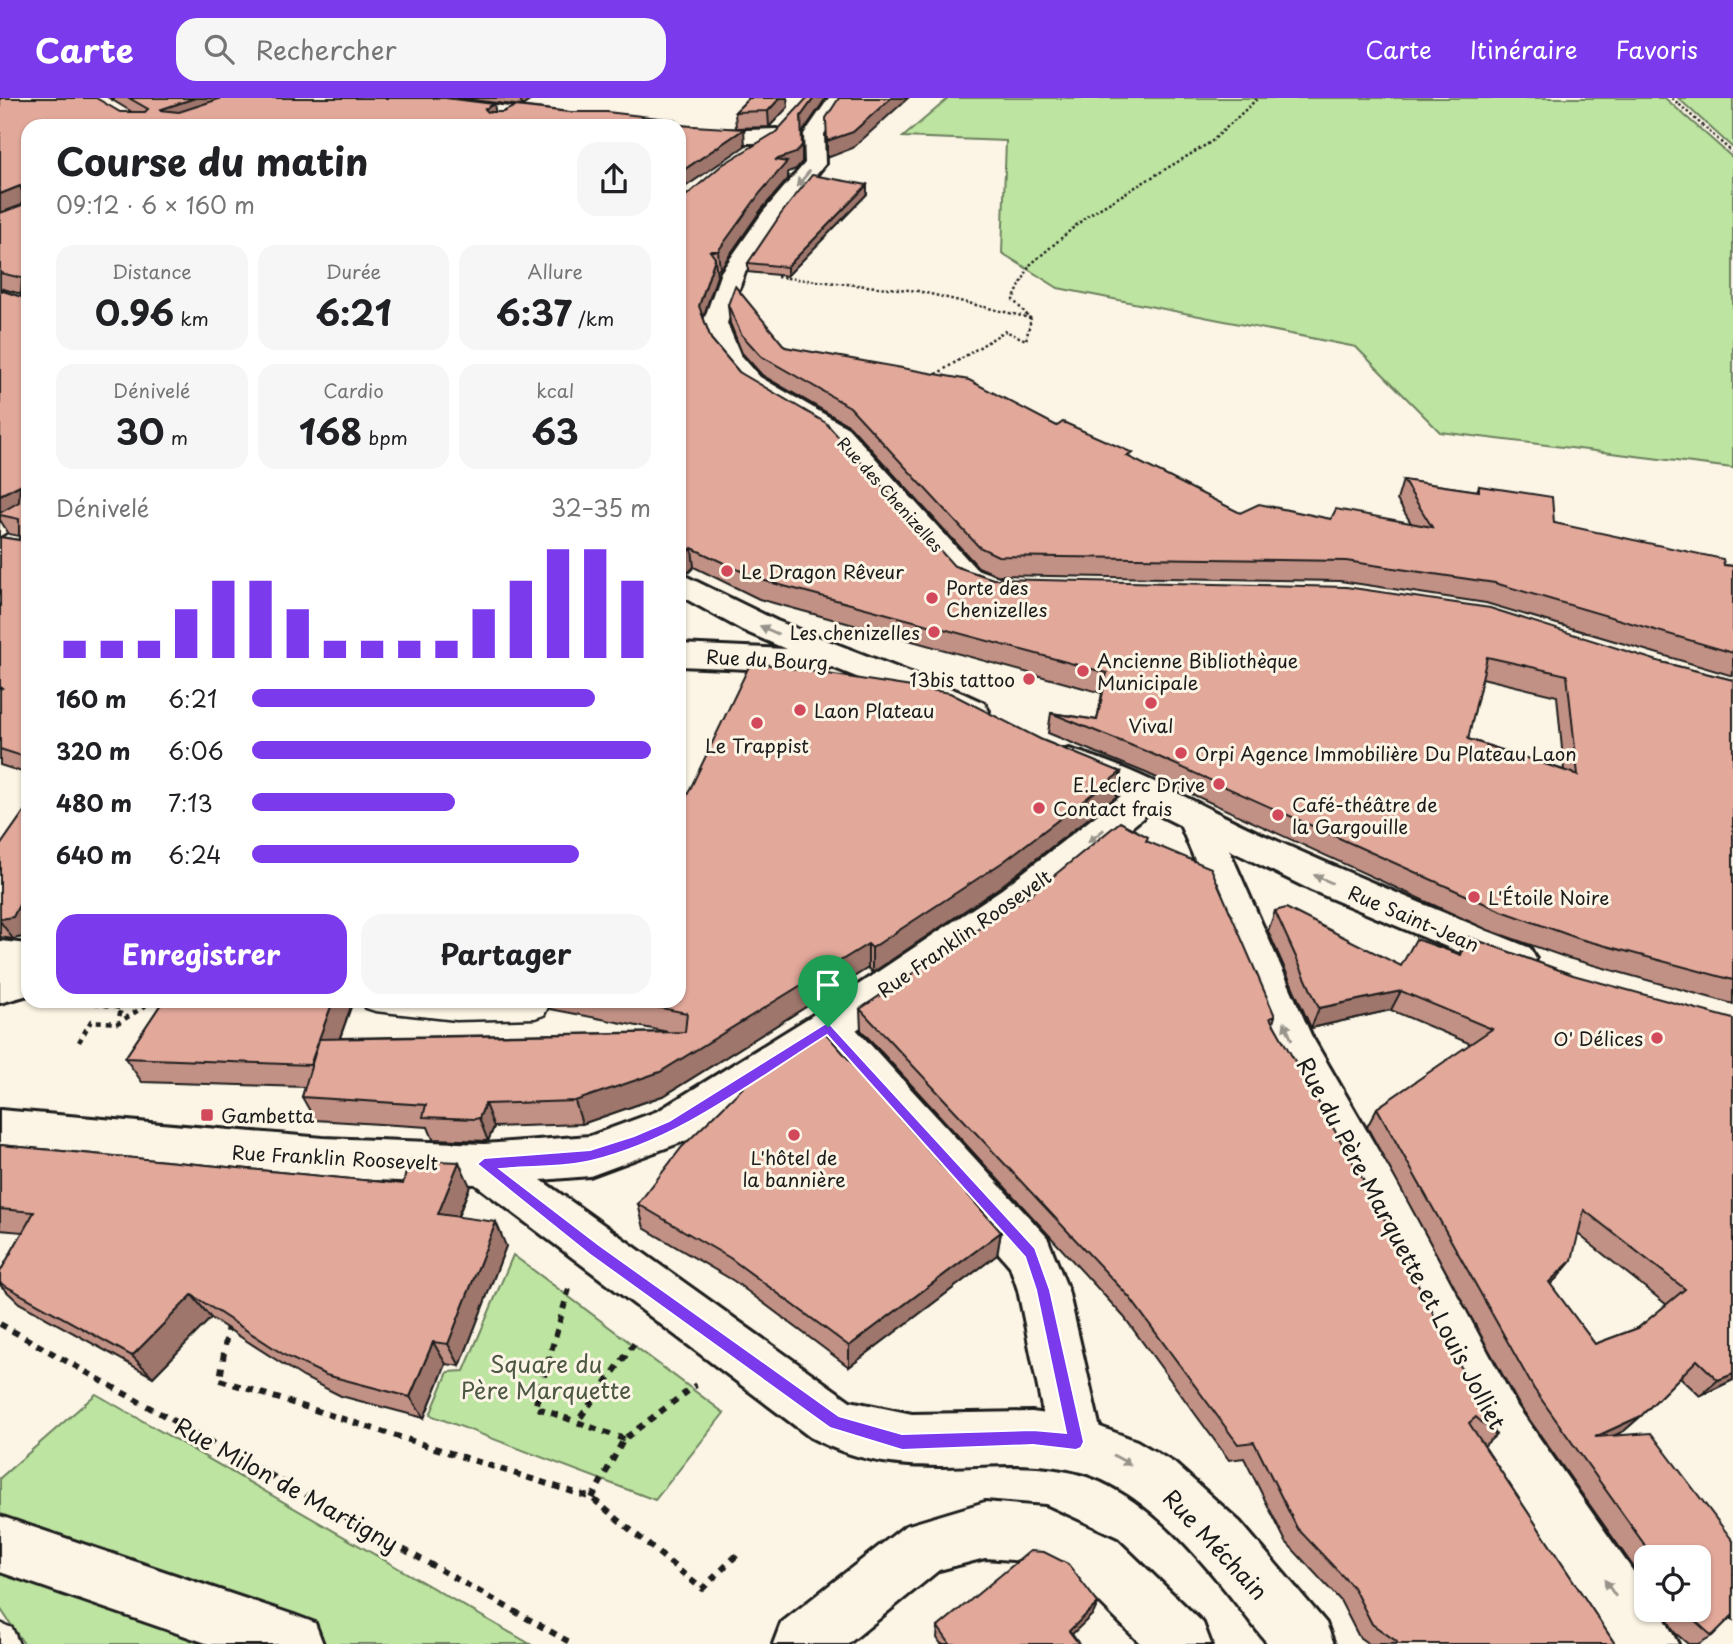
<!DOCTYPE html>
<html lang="fr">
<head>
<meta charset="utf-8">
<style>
  body { margin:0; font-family:"Playpen Sans",sans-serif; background:#f6f6f6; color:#202124; height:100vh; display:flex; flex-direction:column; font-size:26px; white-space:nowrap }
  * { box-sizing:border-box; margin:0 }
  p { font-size:23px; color:#757577 }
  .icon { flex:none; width:38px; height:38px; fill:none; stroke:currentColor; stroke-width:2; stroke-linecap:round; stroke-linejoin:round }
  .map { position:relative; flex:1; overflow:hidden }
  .panel { position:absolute; left:21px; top:21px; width:665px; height:889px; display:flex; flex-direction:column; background:#fff; border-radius:21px; box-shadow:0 2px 5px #0004 }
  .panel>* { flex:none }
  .buttons { position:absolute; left:1634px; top:1447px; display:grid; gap:14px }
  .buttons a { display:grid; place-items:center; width:77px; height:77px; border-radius:14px; background:#fff; box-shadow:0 2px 5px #0004; font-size:35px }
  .pin { position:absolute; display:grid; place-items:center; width:60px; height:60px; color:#fff; margin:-72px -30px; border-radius:50% 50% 50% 0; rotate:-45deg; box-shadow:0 0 7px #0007 }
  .pin .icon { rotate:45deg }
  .round { display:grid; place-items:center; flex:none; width:74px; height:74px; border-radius:21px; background:#f6f6f6 }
  .summary { display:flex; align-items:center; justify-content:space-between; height:119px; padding:0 35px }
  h1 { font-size:38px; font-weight:700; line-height:52px }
  .stats { display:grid; grid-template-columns:repeat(3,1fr); gap:10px; height:119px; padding:7px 35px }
  .stats div { display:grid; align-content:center; border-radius:18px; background:#f6f6f6; text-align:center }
  .stats b { font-size:35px; font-weight:700 }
  .stats small { font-size:19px; font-weight:400 }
  .stats p { font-size:19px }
  .chart { height:196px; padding:14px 35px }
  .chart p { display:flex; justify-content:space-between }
  .chart svg { width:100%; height:126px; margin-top:7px; stroke:#7c3aed; stroke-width:6 }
  .cta { display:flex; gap:14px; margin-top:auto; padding:14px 35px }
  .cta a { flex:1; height:80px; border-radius:21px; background:#7c3aed; color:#fff; font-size:28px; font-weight:700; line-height:80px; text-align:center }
  .cta a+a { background:#f6f6f6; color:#202124 }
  ul { padding:0 35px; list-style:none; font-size:23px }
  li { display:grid; grid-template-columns:112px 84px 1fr; align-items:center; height:52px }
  li i { height:18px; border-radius:9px; background:#7c3aed }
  header { display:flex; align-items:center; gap:42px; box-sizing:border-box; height:98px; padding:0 35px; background:#7c3aed; color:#fff }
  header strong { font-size:33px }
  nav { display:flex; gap:38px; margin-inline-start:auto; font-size:24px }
  .search { width:490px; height:63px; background:#f6f6f6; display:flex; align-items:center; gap:18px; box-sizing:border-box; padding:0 24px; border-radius:21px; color:#757577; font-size:26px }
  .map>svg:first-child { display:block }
  .green { fill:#bde4a0; stroke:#6c805e; stroke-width:2 }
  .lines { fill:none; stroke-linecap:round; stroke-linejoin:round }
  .lane-casing { stroke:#1c1c1c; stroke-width:5 }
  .street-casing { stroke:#1c1c1c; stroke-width:6 }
  .secondary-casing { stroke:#1c1c1c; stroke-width:6 }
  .path-far2 { stroke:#1c1c1c; stroke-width:2.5; stroke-dasharray:2.5 2.5; stroke-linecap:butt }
  .path-far1 { stroke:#1c1c1c; stroke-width:4.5; stroke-dasharray:5 5; stroke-linecap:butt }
  .path { stroke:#1c1c1c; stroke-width:6; stroke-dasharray:7 7; stroke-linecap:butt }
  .lane { fill:#fcf5e5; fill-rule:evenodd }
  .street { fill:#fcf5e5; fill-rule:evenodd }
  .secondary { fill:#fcf5e5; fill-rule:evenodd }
  .wall { fill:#c29185; stroke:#1c1c1c; stroke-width:2; fill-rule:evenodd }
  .shaded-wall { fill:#9e766c; stroke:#1c1c1c; stroke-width:2 }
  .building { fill:#e2a99b; stroke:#1c1c1c; stroke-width:2; fill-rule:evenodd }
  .oneway { fill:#97938b }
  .route { fill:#7c3aed; stroke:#fff; stroke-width:2; fill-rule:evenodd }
  .poi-dot { fill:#d1495b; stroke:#fcf5e5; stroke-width:2.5 }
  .labels { text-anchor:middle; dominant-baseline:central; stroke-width:6; stroke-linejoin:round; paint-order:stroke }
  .far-street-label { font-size:16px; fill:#1c1c1c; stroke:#fcf5e5 }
  .poi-label { font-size:19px; fill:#1c1c1c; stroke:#fcf5e5; text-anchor:start }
  .street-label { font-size:19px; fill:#1c1c1c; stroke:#fcf5e5 }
  .near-street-label { font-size:23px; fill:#1c1c1c; stroke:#fcf5e5 }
  .near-park-label { font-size:23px; fill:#4c5844; stroke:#fcf5e5 }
</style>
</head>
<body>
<header>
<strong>Carte</strong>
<div class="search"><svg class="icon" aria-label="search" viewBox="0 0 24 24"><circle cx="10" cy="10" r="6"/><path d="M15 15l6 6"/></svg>Rechercher</div>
<nav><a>Carte</a><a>Itinéraire</a><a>Favoris</a></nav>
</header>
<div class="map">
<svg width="1733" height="1546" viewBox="0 0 1733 1546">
  <rect width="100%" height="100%" fill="#fcf5e5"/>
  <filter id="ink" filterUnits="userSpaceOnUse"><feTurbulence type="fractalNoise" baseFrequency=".0143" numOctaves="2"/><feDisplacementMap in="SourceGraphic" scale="14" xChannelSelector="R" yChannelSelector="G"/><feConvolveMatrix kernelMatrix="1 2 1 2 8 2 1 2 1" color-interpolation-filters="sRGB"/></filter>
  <g filter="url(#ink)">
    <!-- green -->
    <g class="green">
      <polygon points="949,0 1665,0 1733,60 1733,370 1440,334 1356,249 1058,190 1002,155 1006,43 903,39"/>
      <polygon points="1678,0 1733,0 1733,50"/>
      <polygon points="513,1157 724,1315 655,1402 430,1317 448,1274 464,1273"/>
      <polygon points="96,1296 530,1546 24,1546 0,1510 0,1380"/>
    </g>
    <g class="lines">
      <defs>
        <g id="lane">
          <polygon points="28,408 28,421 0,438 0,425"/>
          <polygon points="363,903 551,903 544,917 535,920 456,922 375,913 366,910"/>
          <polygon points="0,1525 12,1530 19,1546 0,1546"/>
        </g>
        <g id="street">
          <polygon points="377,0 434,0 621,22 631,28 572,28 386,6"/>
          <polygon points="829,0 847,0 824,36 825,66 779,123 745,174 727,225 740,256 760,279 848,330 976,471 1010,483 1015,490 1010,497 991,498 954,485 828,342 742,291 715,258 703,225 721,174 763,114 805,65 804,36"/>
          <path d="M 679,29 L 716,33 L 777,31 L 787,37 C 776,51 698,43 679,41 Z"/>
          <polygon points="1197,709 1210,713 1216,722 1311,937 1398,1087 1517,1308 1647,1493 1647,1512 1660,1512 1678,1546 1615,1546 1479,1346 1364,1117 1272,944 1178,722 1184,713"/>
          <polygon points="0,843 28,846 28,878 0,875"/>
          <polygon points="828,912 843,917 1047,1139 1068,1192 1103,1344 1095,1363 1076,1371 1057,1363 1049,1344 1018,1192 1010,1168 813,941 807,929 813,917"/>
          <polygon points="985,1404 1045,1409 1117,1442 1203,1525 1211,1546 1141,1546 1077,1482 1041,1464 985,1460 939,1472 848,1546 773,1546 781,1525 905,1428"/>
          <polygon points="0,1418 294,1517 315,1525 323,1546 209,1546 0,1474"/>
        </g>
        <g id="secondary">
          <polygon points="679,475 777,523 960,594 984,605 989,613 984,621 972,624 960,621 832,569 819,574 679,568 679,546 786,551 742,532 679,497"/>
          <path d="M 1069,651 C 1136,670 1196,706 1259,735 C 1349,776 1439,813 1530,850 L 1536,861 L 1530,872 L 1516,877 L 1502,872 L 1311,792 L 1151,713 L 1030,813 L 843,941 L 690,1041 L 590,1078 L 541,1082 L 850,1303 L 912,1316 L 1032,1314 L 1077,1320 L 1137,1343 L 1174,1365 L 1240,1424 L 1326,1525 L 1334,1546 L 1268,1546 C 1220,1486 1155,1392 1077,1373 C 1054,1367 1030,1366 1008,1366 C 934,1368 878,1375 810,1339 L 475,1086 L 323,1080 L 0,1052 L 0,1012 L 323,1040 L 484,1046 L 590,1038 L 658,1013 L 813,917 L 1002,791 L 1121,698 L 1056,672 L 1051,663 L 1056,654 Z"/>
          <polygon points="28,865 28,897 0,905 0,871"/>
        </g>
      </defs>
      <!-- lane casing -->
      <use href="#lane" class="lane-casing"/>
      <!-- street casing -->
      <use href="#street" class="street-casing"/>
      <!-- secondary casing -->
      <use href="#secondary" class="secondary-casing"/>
      <!-- path-far2 -->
      <g class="path-far2">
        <polyline points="1672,0 1733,55"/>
        <polyline points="777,179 918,193 1030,220"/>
        <polyline points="1031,221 1013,202 1030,167 1087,118 1211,44 1258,0"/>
        <polyline points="932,279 1005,233 1026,242 1031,221"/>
      </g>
      <!-- path-far1 -->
      <g class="path-far1">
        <polyline points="85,903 121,910 118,925 153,903"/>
        <polyline points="79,944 91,923 118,925"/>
      </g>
      <!-- path -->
      <g class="path">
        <polyline points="569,1191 535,1309 577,1324"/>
        <polyline points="0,1226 573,1546"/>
        <polyline points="228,1227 220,1282 592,1400 702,1491 741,1453"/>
        <polyline points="624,1341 577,1324 637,1242"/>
        <polyline points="592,1400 624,1341 696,1287"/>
      </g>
      <!-- lane -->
      <use href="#lane" class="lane"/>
      <!-- street -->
      <use href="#street" class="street"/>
      <!-- secondary -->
      <use href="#secondary" class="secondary"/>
    </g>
    <!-- wall -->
    <g class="wall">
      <polygon points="0,0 120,14 132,14 109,0 445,0 496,14 677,27 745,48 28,28 28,676 0,667 0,439 19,442 19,438 9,436 0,422 0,192 21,199 21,196 0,190"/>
      <polygon points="456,0 534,0 522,8"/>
      <polygon points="749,0 787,0 788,9 769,29 736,30 735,14"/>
      <path d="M 802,35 L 802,64 L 796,71 L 788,74 L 788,81 L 761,112 L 720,171 L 716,171 L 717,178 L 703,219 L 711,241 L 739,274 L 954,468 L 993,481 L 1661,564 L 1733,582 L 1733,906 L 1568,860 L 1488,832 L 1146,675 L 1048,635 L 1051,615 L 1097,622 L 1102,595 L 759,501 L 694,469 L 687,476 L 679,474 L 679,98 L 687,97 ZM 1482,580 L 1557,598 L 1564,672 L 1468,641 Z"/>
      <polygon points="867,96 787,178 748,174 748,165"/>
      <polygon points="728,207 785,249 1057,328 1132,361 1240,415 1331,421 1411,425 1397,402 1403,382 1477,393 1479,388 1554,425 1724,467 1733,468 1733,578 1486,505 1340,483 997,477 978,469 850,328 762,277 742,255 730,225"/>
      <polygon points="1042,642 1121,674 1116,699 1000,789 872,875 868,870 665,997 582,1026 494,1029 488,1043 433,1041 428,1029 315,1022 302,999 305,989 142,984 125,960 163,903 353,903 340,940 668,934 550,911 548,903 679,903"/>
      <polygon points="28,708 28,837 27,838 13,841 0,839 0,748"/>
      <polygon points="1147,744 1275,918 1273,925 1496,1337 1484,1348 1615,1546 1369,1546 1359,1539 1340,1502 1286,1444 1244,1360 1229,1362 1124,1219 861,932 860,911"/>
      <path d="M 1275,813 L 1401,868 L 1459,856 L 1468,839 L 1573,877 L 1733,1282 L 1700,1298 L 1680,1279 L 1641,1318 L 1624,1333 L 1613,1338 L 1733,1443 L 1733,1522 L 1730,1520 L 1712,1538 L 1698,1546 L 1688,1546 L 1674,1534 L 1663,1512 L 1699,1512 L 1699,1460 L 1647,1460 L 1647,1488 L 1519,1307 L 1367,1029 L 1377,1010 L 1471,946 L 1391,912 L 1311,930 L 1268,833 ZM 1578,1136 L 1667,1207 L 1638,1230 L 1595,1246 L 1550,1186 L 1558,1179 Z"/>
      <polygon points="0,1047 403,1086 470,1088 458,1119 506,1148 460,1268 446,1266 424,1320 341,1298 303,1279 211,1220 153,1279 19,1205 0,1187 0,1174 23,1134 0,1132"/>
      <polygon points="638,1106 1001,1134 997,1157 849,1269 734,1183 644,1130"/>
      <polygon points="1098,1505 1093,1516 1072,1536 1079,1546 941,1546 937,1540 938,1529"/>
    </g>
    <!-- shaded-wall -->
    <g class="shaded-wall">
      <polygon points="195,0 246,0 166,28 159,12"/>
      <polygon points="520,0 534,0 522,8"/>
      <polygon points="780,0 787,0 788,9 769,29 768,13"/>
      <polygon points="814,0 826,0 802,35 802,64 796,71 788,74 788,81 761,112 720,171 718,153 801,18"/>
      <polygon points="891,0 908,0 853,50 827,60 827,43"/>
      <polygon points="494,6 497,22 488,27 485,11"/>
      <polygon points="744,31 745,48 679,93 679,75"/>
      <polygon points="867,87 867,96 787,178 787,169"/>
      <polygon points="20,88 27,106 0,116 0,96"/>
      <polygon points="715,160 717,178 701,226 699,208"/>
      <polygon points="20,387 28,402 0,417 0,397"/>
      <polygon points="692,450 694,469 687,476 685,456"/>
      <polygon points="1121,674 1116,699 1000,789 872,875 872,850"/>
      <polygon points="28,789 28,837 27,838 13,841 0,823 0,821"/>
      <polygon points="868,846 868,870 665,997 582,1026 575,1003"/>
      <polygon points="1401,893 1391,912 1311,930 1319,910"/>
      <polygon points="333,903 353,903 331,964 319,941"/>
      <polygon points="485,1006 494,1029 488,1043 479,1020"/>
      <polygon points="459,1064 470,1088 449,1139 438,1116"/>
      <polygon points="496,1124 506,1148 460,1268 448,1246"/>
      <polygon points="1001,1134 997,1157 849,1269 849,1248"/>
      <polygon points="1572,1162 1558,1179 1535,1201 1549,1184"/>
      <polygon points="192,1197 211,1220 153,1279 132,1258"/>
      <polygon points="433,1244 446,1266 424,1320 410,1299"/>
      <polygon points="1733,1276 1733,1282 1700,1298 1718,1282"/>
      <polygon points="1641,1318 1624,1333 1579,1354 1595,1339"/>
      <polygon points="1098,1505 1093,1516 1064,1544 1069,1533"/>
    </g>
    <!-- building -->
    <g class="building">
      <polygon points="0,0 96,0 120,14 145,14 148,11 129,0 195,0 159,12 179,14 222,0 445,0 494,6 485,11 488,14 503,14 515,8 569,14 607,14 675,22 677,27 744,31 679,75 679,28 28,28 28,660 0,651 0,591 2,590 0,589 0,439 19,442 19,421 0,417 0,415 19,404 20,387 0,397 0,192 21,199 22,180 0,175 0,115 22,107 23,91 20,88 0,96"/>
      <polygon points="749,0 780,0 768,13 735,14"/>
      <path d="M 807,0 L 814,0 L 801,18 L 802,47 L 796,55 L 775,62 L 787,64 L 760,95 L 718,153 L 710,153 L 715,160 L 699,208 L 711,241 L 739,274 L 826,325 L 954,468 L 993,481 L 1346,489 L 1490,510 L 1661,564 L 1733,582 L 1733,882 L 1580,841 L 1499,812 L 1150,655 L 1051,615 L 1097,622 L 1107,575 L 758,481 L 692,450 L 685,456 L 679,455 L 679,98 L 687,97 L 722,67 L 776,34 ZM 1487,559 L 1567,577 L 1578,677 L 1468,641 Z"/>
      <polygon points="839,0 891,0 853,34 827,43 826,20"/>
      <polygon points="812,77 867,87 787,169 748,165 781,116"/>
      <polygon points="735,188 785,249 969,282 1057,328 1063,324 1133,355 1127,358 1240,415 1259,406 1331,421 1336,411 1432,429 1403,382 1479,393 1479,388 1552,399 1554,425 1723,461 1724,467 1733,468 1733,555 1495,485 1346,463 998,458 979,449 850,309 761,258 741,236 728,207"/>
      <polygon points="751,564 950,595 1042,642 1121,674 1003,764 872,850 868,846 660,974 575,1003 485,1006 479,1020 475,1021 423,1019 426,1007 302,999 319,942 310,967 125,960 163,903 333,903 319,941 685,934 687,915 625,903 679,903 679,714"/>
      <polygon points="28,708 28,789 13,819 0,821 0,748"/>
      <polygon points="1120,724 1148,739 1146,743 1211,770 1275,918 1270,920 1373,1099 1496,1337 1476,1319 1469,1325 1615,1546 1398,1546 1396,1543 1372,1526 1353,1489 1297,1430 1254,1344 1238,1346 1130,1200 860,911 1035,793"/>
      <path d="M 1286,810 L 1401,868 L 1416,841 L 1461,857 L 1468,839 L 1573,877 L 1733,921 L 1733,1276 L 1718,1282 L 1697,1262 L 1641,1318 L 1595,1339 L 1651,1335 L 1733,1443 L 1733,1517 L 1712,1538 L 1694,1522 L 1689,1512 L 1699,1512 L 1699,1460 L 1654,1460 L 1534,1291 L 1377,1010 L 1492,931 L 1401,893 L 1319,910 L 1275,813 ZM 1584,1112 L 1685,1191 L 1638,1230 L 1595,1246 L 1549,1184 L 1572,1162 Z"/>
      <polygon points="822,931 1001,1134 849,1248 730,1160 638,1106 682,1049 764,969"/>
      <polygon points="0,1047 403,1086 409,1062 459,1064 438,1116 496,1124 448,1246 433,1244 410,1299 326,1277 286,1258 192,1197 132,1258 0,1185 0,1174 34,1114 0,1111"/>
      <polygon points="1030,1453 1044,1454 1068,1466 1098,1505 1069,1533 1079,1546 950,1546 938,1529"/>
    </g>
    <!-- one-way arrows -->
    <defs><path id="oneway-solid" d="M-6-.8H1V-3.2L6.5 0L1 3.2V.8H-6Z" transform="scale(1.75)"/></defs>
    <g class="oneway">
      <use href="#oneway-solid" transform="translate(803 81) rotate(130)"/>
      <use href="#oneway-solid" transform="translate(769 532) rotate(-156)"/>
      <use href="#oneway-solid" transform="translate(1096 738) rotate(141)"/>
      <use href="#oneway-solid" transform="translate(1323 781) rotate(-156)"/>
      <use href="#oneway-solid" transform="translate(1288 933) rotate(-113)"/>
      <use href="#oneway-solid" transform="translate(1122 1362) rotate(29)"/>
      <use href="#oneway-solid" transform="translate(1610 1490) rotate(-124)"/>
    </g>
  </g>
  <!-- route -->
  <path class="route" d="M 828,924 L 1035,1150 L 1050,1192 L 1084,1344 L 1081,1350 L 1076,1352 L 1033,1347 L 902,1352 L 830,1330 L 589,1156 L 477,1066 L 484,1060 L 590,1052 L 634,1038 L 669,1023 ZM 827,937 L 1025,1159 L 1036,1192 L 1066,1335 L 1033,1332 L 902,1336 L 839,1318 L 599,1147 L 500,1071 C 530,1068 563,1070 591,1063 C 679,1042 752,984 827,937 Z"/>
  <!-- markers -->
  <g class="poi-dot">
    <circle cx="727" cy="473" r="7"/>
    <circle cx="932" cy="500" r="7"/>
    <circle cx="934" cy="534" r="7"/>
    <circle cx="1083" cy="573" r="7"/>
    <circle cx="1029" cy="581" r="7"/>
    <circle cx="1151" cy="605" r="7"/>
    <circle cx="800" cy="612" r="7"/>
    <circle cx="757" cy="625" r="7"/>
    <circle cx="1181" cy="655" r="7"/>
    <circle cx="1219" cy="686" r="7"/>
    <circle cx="1039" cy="710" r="7"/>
    <circle cx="1278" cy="717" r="7"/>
    <circle cx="1474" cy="799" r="7"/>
    <circle cx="1657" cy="940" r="7"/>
    <rect x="200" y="1010" width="14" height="14" rx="3.5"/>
    <circle cx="794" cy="1037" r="7"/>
  </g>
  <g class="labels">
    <!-- far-street labels -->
    <g class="far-street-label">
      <text transform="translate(891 396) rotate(48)">Rue des Chenizelles</text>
    </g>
    <!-- poi labels -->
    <g class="poi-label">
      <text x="741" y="473">Le Dragon Rêveur</text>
      <text x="946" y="489">Porte des<tspan x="946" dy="22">Chenizelles</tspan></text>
      <text x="920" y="534" text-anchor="end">Les chenizelles</text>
      <text x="1097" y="562">Ancienne Bibliothèque<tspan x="1097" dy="22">Municipale</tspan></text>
      <text x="1015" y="581" text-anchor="end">13bis tattoo</text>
      <text x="814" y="612">Laon Plateau</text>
      <text x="1151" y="627" text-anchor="middle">Vival</text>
      <text x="757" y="647" text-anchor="middle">Le Trappist</text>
      <text x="1195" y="655">Orpi Agence Immobilière Du Plateau Laon</text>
      <text x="1205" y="686" text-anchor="end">E.Leclerc Drive</text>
      <text x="1292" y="706">Café-théâtre de<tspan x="1292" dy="22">la Gargouille</tspan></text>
      <text x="1053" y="710">Contact frais</text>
      <text x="1488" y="799">L'Étoile Noire</text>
      <text x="1643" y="940" text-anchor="end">O' Délices</text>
      <text x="221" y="1017">Gambetta</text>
      <text x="794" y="1059" text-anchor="middle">L'hôtel de<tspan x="794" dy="22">la bannière</tspan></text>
    </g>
    <!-- street labels -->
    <g class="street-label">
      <text transform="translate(767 561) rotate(3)">Rue du Bourg</text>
      <text transform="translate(1414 820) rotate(23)">Rue Saint-Jean</text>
      <text transform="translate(964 835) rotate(-35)">Rue Franklin Roosevelt</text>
      <text transform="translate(335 1059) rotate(3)">Rue Franklin Roosevelt</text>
    </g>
    <!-- near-street labels -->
    <g class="near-street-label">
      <text transform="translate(1402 1145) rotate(62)">Rue du Père Marquette et Louis Jolliet</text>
      <text transform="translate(287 1386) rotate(29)">Rue Milon de Martigny</text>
      <text transform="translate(1216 1446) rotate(47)">Rue Méchain</text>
    </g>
    <!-- near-park labels -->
    <g class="near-park-label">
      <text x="546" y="1265">Square du<tspan x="546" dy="26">Père Marquette</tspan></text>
    </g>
  </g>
</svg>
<div class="buttons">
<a><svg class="icon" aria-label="locate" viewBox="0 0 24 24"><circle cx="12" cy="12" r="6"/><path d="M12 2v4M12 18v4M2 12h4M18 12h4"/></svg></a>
</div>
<div class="pin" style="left:828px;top:929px;background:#1e9e55"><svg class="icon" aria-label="arrive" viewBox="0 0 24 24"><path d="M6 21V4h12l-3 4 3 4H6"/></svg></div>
<section class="panel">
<div class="summary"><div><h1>Course du matin</h1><p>09:12 · 6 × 160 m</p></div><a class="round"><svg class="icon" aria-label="share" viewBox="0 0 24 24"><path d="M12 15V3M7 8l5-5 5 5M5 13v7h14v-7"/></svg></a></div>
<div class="stats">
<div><p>Distance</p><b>0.96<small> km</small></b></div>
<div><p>Durée</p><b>6:21</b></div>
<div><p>Allure</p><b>6:37<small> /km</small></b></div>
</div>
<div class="stats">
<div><p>Dénivelé</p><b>30<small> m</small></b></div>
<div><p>Cardio</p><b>168<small> bpm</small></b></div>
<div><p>kcal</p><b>63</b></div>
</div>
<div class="chart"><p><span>Dénivelé</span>32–35 m</p>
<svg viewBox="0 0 160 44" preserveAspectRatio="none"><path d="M5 44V38M15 44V38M25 44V38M35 44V27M45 44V17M55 44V17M65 44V27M75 44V38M85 44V38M95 44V38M105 44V38M115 44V27M125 44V17M135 44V6M145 44V6M155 44V17"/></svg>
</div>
<ul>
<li><b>160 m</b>6:21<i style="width:86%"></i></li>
<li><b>320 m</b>6:06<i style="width:100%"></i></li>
<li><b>480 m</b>7:13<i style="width:51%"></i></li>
<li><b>640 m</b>6:24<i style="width:82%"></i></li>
</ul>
<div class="cta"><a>Enregistrer</a><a>Partager</a></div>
</section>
</div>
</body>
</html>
